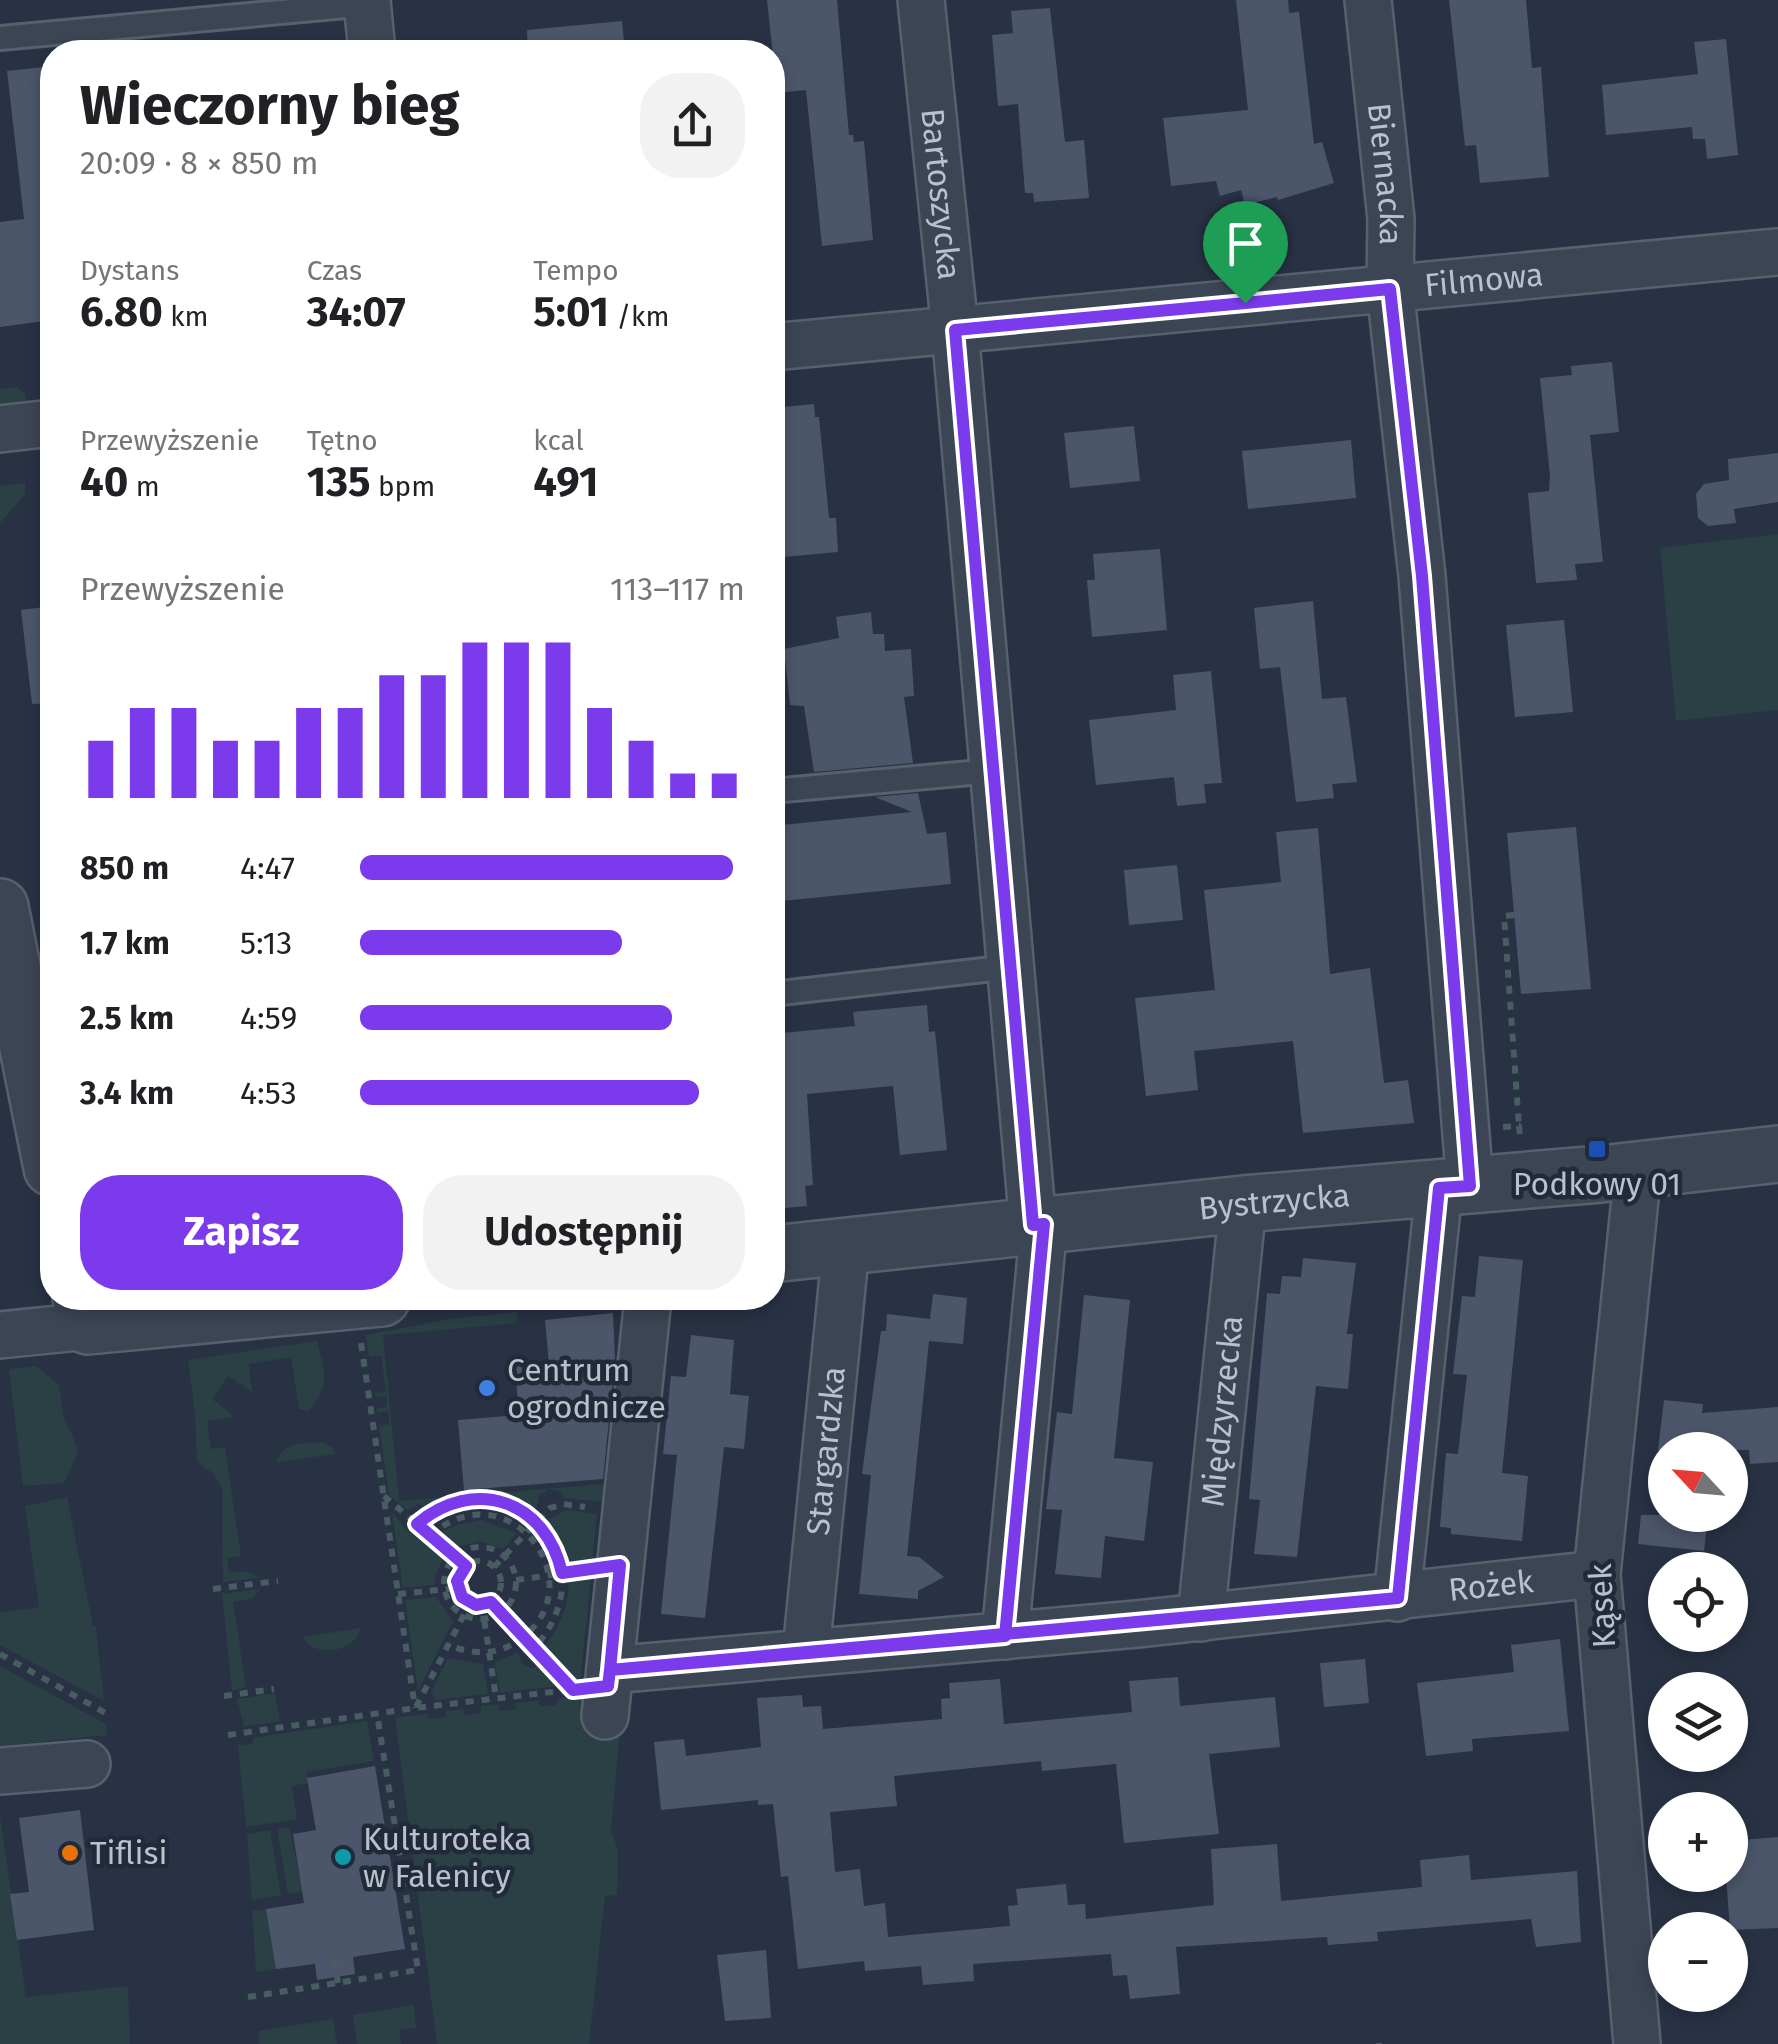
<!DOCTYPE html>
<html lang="pl">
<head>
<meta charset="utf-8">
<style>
  body { margin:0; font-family:"Fira Sans",sans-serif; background:#f2f2f2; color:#202124; height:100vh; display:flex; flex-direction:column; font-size:38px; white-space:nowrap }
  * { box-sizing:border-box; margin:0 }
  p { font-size:32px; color:#757577 }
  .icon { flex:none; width:55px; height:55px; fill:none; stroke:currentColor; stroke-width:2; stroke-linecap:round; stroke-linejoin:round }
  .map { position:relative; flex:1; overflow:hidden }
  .side { position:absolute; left:40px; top:40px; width:745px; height:1270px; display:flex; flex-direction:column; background:#fff; border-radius:40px; box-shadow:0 5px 15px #0003 }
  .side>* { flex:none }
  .needle { width:65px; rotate:296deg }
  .controls { position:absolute; left:1648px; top:1432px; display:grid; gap:20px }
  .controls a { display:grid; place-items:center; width:100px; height:100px; border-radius:50%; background:#fff; box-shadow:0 5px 15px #0003; font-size:50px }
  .pin { position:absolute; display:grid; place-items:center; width:85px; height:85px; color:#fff; margin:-102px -42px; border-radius:50% 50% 50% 0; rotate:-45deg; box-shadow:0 0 10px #0007 }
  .pin .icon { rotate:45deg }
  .round { display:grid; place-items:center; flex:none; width:105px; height:105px; border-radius:40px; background:#f2f2f2 }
  .headline { display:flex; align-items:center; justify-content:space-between; height:170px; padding:0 40px }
  h1 { font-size:55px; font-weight:700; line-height:75px }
  .stats { display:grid; grid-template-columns:repeat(3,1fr); gap:15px; height:170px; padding:10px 40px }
  .stats div { display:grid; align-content:center }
  .stats b { font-size:42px; font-weight:700 }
  .stats small { font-size:28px; font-weight:400 }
  .stats p { font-size:28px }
  .chart { height:280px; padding:20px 40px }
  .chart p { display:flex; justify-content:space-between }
  .chart svg { width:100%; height:180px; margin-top:10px; stroke:#7c3aed; stroke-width:6 }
  .button { display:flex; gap:20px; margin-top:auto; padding:20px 40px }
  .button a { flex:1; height:115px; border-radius:40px; background:#7c3aed; color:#fff; font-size:40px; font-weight:700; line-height:115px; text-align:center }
  .button a+a { background:#f2f2f2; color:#202124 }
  ul { padding:0 40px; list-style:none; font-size:32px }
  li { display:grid; grid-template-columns:160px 120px 1fr; align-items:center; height:75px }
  li i { height:25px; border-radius:12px; background:#7c3aed }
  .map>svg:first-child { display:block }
  .green { fill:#2a4045 }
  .building { fill:#4c566a }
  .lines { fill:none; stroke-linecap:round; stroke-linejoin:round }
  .service-casing { stroke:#58606e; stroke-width:28 }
  .minor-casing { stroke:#58606e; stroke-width:50 }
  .tertiary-casing { stroke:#58606e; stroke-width:60 }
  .path { stroke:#485d61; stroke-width:6; stroke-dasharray:8 8; stroke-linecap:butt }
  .service { stroke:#3c4554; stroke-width:22 }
  .minor { stroke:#3c4554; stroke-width:45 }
  .tertiary { stroke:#3c4554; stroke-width:55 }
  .route-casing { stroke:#fff; stroke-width:20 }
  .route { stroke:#7c3aed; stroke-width:12 }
  .transit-dot { fill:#1a4fb4; stroke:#212a39; stroke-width:4 }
  .shop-dot { fill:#3f7fe0; stroke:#212a39; stroke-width:4 }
  .food-dot { fill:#e8710a; stroke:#212a39; stroke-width:4 }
  .culture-dot { fill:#0f9aa8; stroke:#212a39; stroke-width:4 }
  .labels { text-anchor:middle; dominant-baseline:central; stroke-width:9; stroke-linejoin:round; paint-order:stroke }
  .street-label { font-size:32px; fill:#bac0cd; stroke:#212a39 }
  .poi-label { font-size:32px; fill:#bac0cd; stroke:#212a39; text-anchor:start }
</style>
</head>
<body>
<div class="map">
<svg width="1778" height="2044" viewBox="0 0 1778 2044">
  <rect width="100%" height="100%" fill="#283244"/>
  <!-- green -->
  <g class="green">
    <polygon points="17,387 25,394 26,402 0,405 0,389"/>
    <polygon points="25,483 25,494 0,523 0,486"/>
    <polygon points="1778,534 1778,710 1676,721 1660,548"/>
    <path d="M 517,1312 L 517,1323 L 383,1335 L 399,1501 L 603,1484 L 606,1478 L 615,1478 L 610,1503 L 565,1498 L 561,1492 L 549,1489 L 539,1496 L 535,1514 C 509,1498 480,1486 451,1502 L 445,1500 L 429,1509 L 418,1504 L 407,1510 L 389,1495 L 379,1426 L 390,1424 L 388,1411 L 377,1412 L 377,1408 L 387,1407 L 387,1396 L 376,1397 L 375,1393 L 386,1392 L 381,1356 L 369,1357 L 366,1335 L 450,1319 Z"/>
    <path d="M 317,1341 C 325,1371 331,1387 308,1411 L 299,1409 L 291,1357 L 249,1364 L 252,1392 L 228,1376 L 212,1399 L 235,1417 L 207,1421 L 211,1449 L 225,1447 L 241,1556 L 227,1558 L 229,1573 L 248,1571 L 259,1578 L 223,1582 L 222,1489 L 214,1474 L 197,1462 L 195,1413 L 188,1360 Z"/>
    <polygon points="36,1366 59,1385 64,1420 72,1434 78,1453 64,1483 23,1486 9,1369"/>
    <path d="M 323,1442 L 333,1448 L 335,1454 L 277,1462 C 282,1441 305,1443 323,1442 Z"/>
    <polygon points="67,1497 93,1626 96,1627 104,1701 0,1645 0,1613 39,1607 25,1506"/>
    <polygon points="565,1510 597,1514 592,1562 567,1566 562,1549 544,1522"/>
    <polygon points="392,1513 409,1532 419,1536 444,1557 436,1573 434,1585 403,1588"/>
    <polygon points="481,1520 517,1533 503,1549 479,1541 453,1548 437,1535 456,1525"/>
    <path d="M 591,1575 L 580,1684 L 574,1685 L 548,1655 L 545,1646 C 561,1625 569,1605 569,1578 Z"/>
    <polygon points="260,1589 253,1598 233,1602 246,1687 232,1691 222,1594"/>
    <polygon points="436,1597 453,1621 418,1691 405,1600"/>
    <path d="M 360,1628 C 357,1652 313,1659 303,1637 Z"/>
    <polygon points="518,1653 522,1664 532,1668 541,1666 560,1686 500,1693 495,1662"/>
    <polygon points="448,1658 483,1664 488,1694 436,1700 431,1693"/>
    <polygon points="0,1666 106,1724 107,1735 0,1746"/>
    <polygon points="275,1693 280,1721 244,1727 237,1699"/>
    <polygon points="587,1695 621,1720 611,1830 618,1851 617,1895 605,1896 589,2044 437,2044 395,1718 428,1713 429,1719 446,1717 446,1711 463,1709 464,1715 481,1713 481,1706 498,1704 499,1711 516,1709 515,1703 538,1701 540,1706 556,1705 557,1699"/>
    <polygon points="367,1721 374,1761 307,1772 308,1783 292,1786 297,1819 246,1827 238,1746 252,1744 253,1738"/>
    <polygon points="0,1815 26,1997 128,1986 130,2044 0,2044"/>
    <polygon points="289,1827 303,1892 288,1894 277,1829"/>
    <polygon points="270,1830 281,1895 252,1900 247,1834"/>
    <polygon points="266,1909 276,1969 256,1972 252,1911"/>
    <polygon points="414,2005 416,2028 399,2030 401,2044 357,2044 353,2015"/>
    <polygon points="333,2019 337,2044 259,2044 259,2031"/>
  </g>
  <!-- building -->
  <g class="building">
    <polygon points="767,0 837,0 849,135 853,135 854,142 864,141 873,240 822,246 806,90 777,93"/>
    <polygon points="1236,0 1288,0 1289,13 1299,12 1314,144 1322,142 1334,183 1278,200 1277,197 1245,205 1241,190 1220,196 1216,181 1171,186 1163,118 1248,110"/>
    <polygon points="1449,0 1526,0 1532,68 1541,67 1549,177 1480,183 1476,145 1465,146"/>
    <polygon points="1050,8 1065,142 1084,140 1089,198 1034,202 1033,193 1025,193 1018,104 998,106 992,35 1013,33 1011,11"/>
    <polygon points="622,21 625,52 528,52 527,30"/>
    <polygon points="1726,39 1738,155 1707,159 1705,139 1693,139 1692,127 1606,135 1602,85 1698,74 1694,42"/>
    <polygon points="52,66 52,320 0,327 0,222 24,219 7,71"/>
    <polygon points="1612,362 1619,432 1590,435 1603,562 1575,564 1577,580 1536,583 1528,493 1549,491 1550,476 1540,378 1572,375 1571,366"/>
    <polygon points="814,404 815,417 819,417 829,518 836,518 838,552 772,558 772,408"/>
    <polygon points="1134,426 1140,481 1070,488 1064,433"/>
    <polygon points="1351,440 1356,498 1248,509 1242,451"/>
    <polygon points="1778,453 1778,502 1734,509 1736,523 1708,526 1698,518 1696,494 1704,484 1729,480 1728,459"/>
    <polygon points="1160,549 1167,630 1092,637 1087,580 1095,580 1093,554"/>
    <polygon points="1313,601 1322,699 1346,697 1357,782 1332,784 1334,798 1296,802 1280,667 1260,669 1254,608"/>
    <polygon points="52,606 52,703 32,704 21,610"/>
    <polygon points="871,612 873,634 884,634 885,651 911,649 914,696 904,697 913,763 814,772 804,706 790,705 784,649 839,638 836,617"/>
    <polygon points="1564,620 1573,712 1515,717 1506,625"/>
    <polygon points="1211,671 1222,783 1204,784 1206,803 1177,806 1174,777 1096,785 1089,720 1176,710 1173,675"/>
    <polygon points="918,793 927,834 946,832 951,884 772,902 772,826 912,812 875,797"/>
    <polygon points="1576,827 1591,989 1521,994 1507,833"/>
    <polygon points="1318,828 1330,974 1370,968 1384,1083 1408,1080 1414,1123 1303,1133 1293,1041 1194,1051 1198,1090 1146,1096 1135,998 1215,990 1204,890 1281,882 1276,832"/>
    <polygon points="1177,865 1183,920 1129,925 1124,870"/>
    <polygon points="927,1005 929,1032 935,1031 947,1150 900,1155 893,1086 807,1094 813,1185 805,1186 807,1206 775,1209 772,1034 855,1026 853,1012"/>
    <polygon points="1479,1256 1523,1260 1502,1473 1528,1476 1522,1541 1451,1534 1451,1528 1440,1527 1446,1453 1458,1454 1467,1375 1453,1374 1462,1296 1475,1297"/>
    <polygon points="1303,1258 1356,1263 1347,1334 1353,1334 1348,1389 1316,1386 1297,1557 1254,1554 1260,1500 1249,1499 1267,1293 1280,1294 1282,1276 1301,1277"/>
    <polygon points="933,1294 967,1298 963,1344 929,1341 907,1556 919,1557 944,1577 918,1591 918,1599 859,1594 871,1475 862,1474 881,1331 886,1331 887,1314 930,1319"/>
    <polygon points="1084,1295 1130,1300 1114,1458 1153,1462 1144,1541 1105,1536 1101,1578 1055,1574 1062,1510 1046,1509 1057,1412 1072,1414"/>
    <polygon points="613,1313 615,1360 603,1479 464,1490 458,1420 518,1415 516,1365 549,1364 545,1320"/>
    <polygon points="691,1335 734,1340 730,1394 749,1396 744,1449 724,1447 705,1618 661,1614 677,1455 663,1454 671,1376 686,1377"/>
    <polygon points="1664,1400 1703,1404 1702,1413 1778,1407 1778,1462 1750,1464 1749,1450 1658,1450"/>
    <polygon points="1641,1515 1708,1515 1704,1551 1638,1544"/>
    <polygon points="1560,1639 1569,1731 1472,1739 1473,1751 1426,1756 1417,1683 1514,1672 1511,1645"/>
    <polygon points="1365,1659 1369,1703 1324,1707 1320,1663"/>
    <polygon points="1178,1677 1180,1706 1275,1697 1280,1747 1209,1754 1219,1834 1124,1843 1116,1764 1042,1771 1041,1761 894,1776 897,1806 830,1812 835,1872 860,1869 864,1906 885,1903 888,1937 1010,1926 1008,1906 1018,1905 1016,1889 1066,1884 1068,1905 1085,1904 1086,1919 1214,1905 1211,1849 1277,1844 1281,1901 1422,1887 1420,1860 1469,1855 1471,1880 1577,1871 1581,1942 1536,1947 1531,1919 1377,1932 1378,1941 1328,1945 1327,1937 1176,1947 1180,1994 1130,1999 1127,1975 1113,1976 1111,1954 973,1964 974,1981 923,1985 921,1966 865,1971 864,1961 798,1969 788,1876 781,1877 773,1804 758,1805 758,1800 661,1810 654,1742 684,1739 686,1756 761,1747 757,1698 802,1695 803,1707 821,1706 823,1729 942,1719 941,1699 950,1698 949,1683 1000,1679 1004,1724 1132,1712 1129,1681"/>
    <polygon points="375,1766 405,1949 353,1957 355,1974 317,1980 315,1964 276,1969 266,1909 304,1903 293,1834 316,1830 307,1778"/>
    <polygon points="80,1810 94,1930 17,1940 10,1894 29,1892 19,1818"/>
    <polygon points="1778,1837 1778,1928 1730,1930 1726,1875 1730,1875 1730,1841"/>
    <polygon points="766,1950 771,2018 725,2021 717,1955"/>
  </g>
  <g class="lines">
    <defs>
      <g id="service">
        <polyline points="0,38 368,4"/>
        <polyline points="772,791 992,771"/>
        <polyline points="772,994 1010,967"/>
      </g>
      <g id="minor">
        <polyline points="367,0 372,52"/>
        <path id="s1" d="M 921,0 L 955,330 L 1033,1225"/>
        <path id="s2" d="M 1368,0 L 1391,219 L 1390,289 L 1422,576 L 1470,1185"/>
        <path id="s3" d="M 772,347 L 1778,252"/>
        <polyline points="0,429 52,423"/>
        <polyline points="0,1335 88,1326"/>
        <polyline points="1397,1598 1439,1189"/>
        <path id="s4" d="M 1201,1618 L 1243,1204"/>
        <polyline points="1005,1636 1044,1224"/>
        <path id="s5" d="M 806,1652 L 846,1246"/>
        <path id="s6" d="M 610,1670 L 1137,1624 L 1597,1574"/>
        <polyline points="605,1716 648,1298"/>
        <polyline points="0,1771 87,1764"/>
        <polyline points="1637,2044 1597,1574 1638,1169"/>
      </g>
      <g id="tertiary">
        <polyline points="0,907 52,1168"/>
        <path id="s7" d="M 772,1254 L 1243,1204 L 1601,1174 L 1778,1154"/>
        <polyline points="81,1298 88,1326 382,1298"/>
      </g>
    </defs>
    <!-- service casing -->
    <use href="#service" class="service-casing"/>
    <!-- minor casing -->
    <use href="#minor" class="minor-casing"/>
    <!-- tertiary casing -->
    <use href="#tertiary" class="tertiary-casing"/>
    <!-- path -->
    <g class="path">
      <polyline points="1514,915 1504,916 1519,1126"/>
      <polyline points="1503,1127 1519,1126 1520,1137"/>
      <polyline points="361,1343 415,1708"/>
      <polyline points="384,1496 466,1566"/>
      <path d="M 417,1524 C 506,1448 614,1561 534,1648"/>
      <path d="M 430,1536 C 509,1465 600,1588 516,1642 C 495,1656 471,1654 448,1645"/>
      <circle cx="480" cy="1583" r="36"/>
      <circle cx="479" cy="1583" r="22"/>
      <polyline points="494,1567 550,1508 563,1504 585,1507"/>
      <polyline points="516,1580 579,1571"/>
      <polyline points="213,1589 278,1581"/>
      <polyline points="398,1594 458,1588"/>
      <polyline points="491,1602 565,1681"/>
      <polyline points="482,1605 496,1698"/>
      <polyline points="0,1654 111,1716"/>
      <polyline points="224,1696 274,1689"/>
      <polyline points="416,1707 470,1603"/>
      <polyline points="228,1735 415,1708 569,1690"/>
      <polyline points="334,1960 338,1983"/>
      <polyline points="248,1997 418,1970 377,1714"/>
      <polyline points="1379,2043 1379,2044"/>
    </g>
    <!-- service -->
    <use href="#service" class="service"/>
    <!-- minor -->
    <use href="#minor" class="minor"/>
    <!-- tertiary -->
    <use href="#tertiary" class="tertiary"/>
  </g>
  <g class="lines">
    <defs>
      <path id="route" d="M 1245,303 L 955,330 L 1033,1225 L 1044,1224 L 1005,1636 L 610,1670 L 620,1565 L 562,1573 C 546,1500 474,1476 417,1524 L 466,1566 L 457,1581 L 462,1597 L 476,1605 L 491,1602 L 573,1690 L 608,1686 L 610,1670 C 872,1646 1135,1624 1398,1598 L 1439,1188 L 1470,1186 L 1422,576 L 1390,289 L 1245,303"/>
    </defs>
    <!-- route casing -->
    <use href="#route" class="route-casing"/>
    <!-- route -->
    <use href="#route" class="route"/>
  </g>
  <!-- markers -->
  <rect class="transit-dot" x="1587" y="1139" width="20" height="20" rx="5"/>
  <circle class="shop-dot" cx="487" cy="1388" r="10"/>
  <circle class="food-dot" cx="70" cy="1853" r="10"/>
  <circle class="culture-dot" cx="343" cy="1857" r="10"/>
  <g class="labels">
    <!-- street labels -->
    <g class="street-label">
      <text stroke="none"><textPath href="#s2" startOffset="175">Biernacka</textPath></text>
      <text stroke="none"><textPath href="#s1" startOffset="195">Bartoszycka</textPath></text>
      <text stroke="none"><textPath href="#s3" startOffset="715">Filmowa</textPath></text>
      <text stroke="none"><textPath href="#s7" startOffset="505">Bystrzycka</textPath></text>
      <text stroke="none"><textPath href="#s4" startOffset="208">Międzyrzecka</textPath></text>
      <text stroke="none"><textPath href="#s5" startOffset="202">Stargardzka</textPath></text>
      <text stroke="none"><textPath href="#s6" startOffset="885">Rożek</textPath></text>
      <text transform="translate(1602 1606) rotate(-93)">Kąsek</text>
    </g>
    <!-- poi labels -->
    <g class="poi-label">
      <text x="1597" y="1184" text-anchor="middle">Podkowy 01</text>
      <text x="507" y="1370">Centrum<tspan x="507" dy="37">ogrodnicze</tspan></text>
      <text x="363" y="1839">Kulturoteka<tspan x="363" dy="37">w Falenicy</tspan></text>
      <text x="90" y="1853">Tiflisi</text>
    </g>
  </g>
</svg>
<div class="controls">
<a><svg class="needle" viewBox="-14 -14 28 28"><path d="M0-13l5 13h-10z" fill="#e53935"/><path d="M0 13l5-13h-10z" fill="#757577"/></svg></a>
<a><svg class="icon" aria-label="locate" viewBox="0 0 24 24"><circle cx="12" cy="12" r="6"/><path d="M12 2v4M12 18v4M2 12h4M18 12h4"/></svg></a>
<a><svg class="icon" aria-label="layers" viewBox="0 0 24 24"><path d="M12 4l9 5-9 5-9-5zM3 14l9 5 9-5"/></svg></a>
<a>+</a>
<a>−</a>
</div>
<div class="pin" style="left:1245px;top:303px;background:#1e9e55"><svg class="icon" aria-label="arrive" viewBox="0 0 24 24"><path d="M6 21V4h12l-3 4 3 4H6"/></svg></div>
<section class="side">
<div class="headline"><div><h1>Wieczorny bieg</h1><p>20:09 · 8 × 850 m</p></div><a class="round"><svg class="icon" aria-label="share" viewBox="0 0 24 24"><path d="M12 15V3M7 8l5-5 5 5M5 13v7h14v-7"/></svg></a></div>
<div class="stats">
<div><p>Dystans</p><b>6.80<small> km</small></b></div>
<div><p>Czas</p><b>34:07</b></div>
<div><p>Tempo</p><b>5:01<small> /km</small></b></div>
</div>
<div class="stats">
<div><p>Przewyższenie</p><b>40<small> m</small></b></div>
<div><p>Tętno</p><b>135<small> bpm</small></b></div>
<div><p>kcal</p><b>491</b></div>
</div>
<div class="chart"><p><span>Przewyższenie</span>113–117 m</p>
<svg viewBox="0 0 160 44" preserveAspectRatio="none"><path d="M5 44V30M15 44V22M25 44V22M35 44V30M45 44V30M55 44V22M65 44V22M75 44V14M85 44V14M95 44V6M105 44V6M115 44V6M125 44V22M135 44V30M145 44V38M155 44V38"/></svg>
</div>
<ul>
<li><b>850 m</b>4:47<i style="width:97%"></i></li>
<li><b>1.7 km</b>5:13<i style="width:68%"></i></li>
<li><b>2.5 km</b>4:59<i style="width:81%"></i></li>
<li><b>3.4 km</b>4:53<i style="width:88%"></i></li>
</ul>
<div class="button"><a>Zapisz</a><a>Udostępnij</a></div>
</section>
</div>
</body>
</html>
